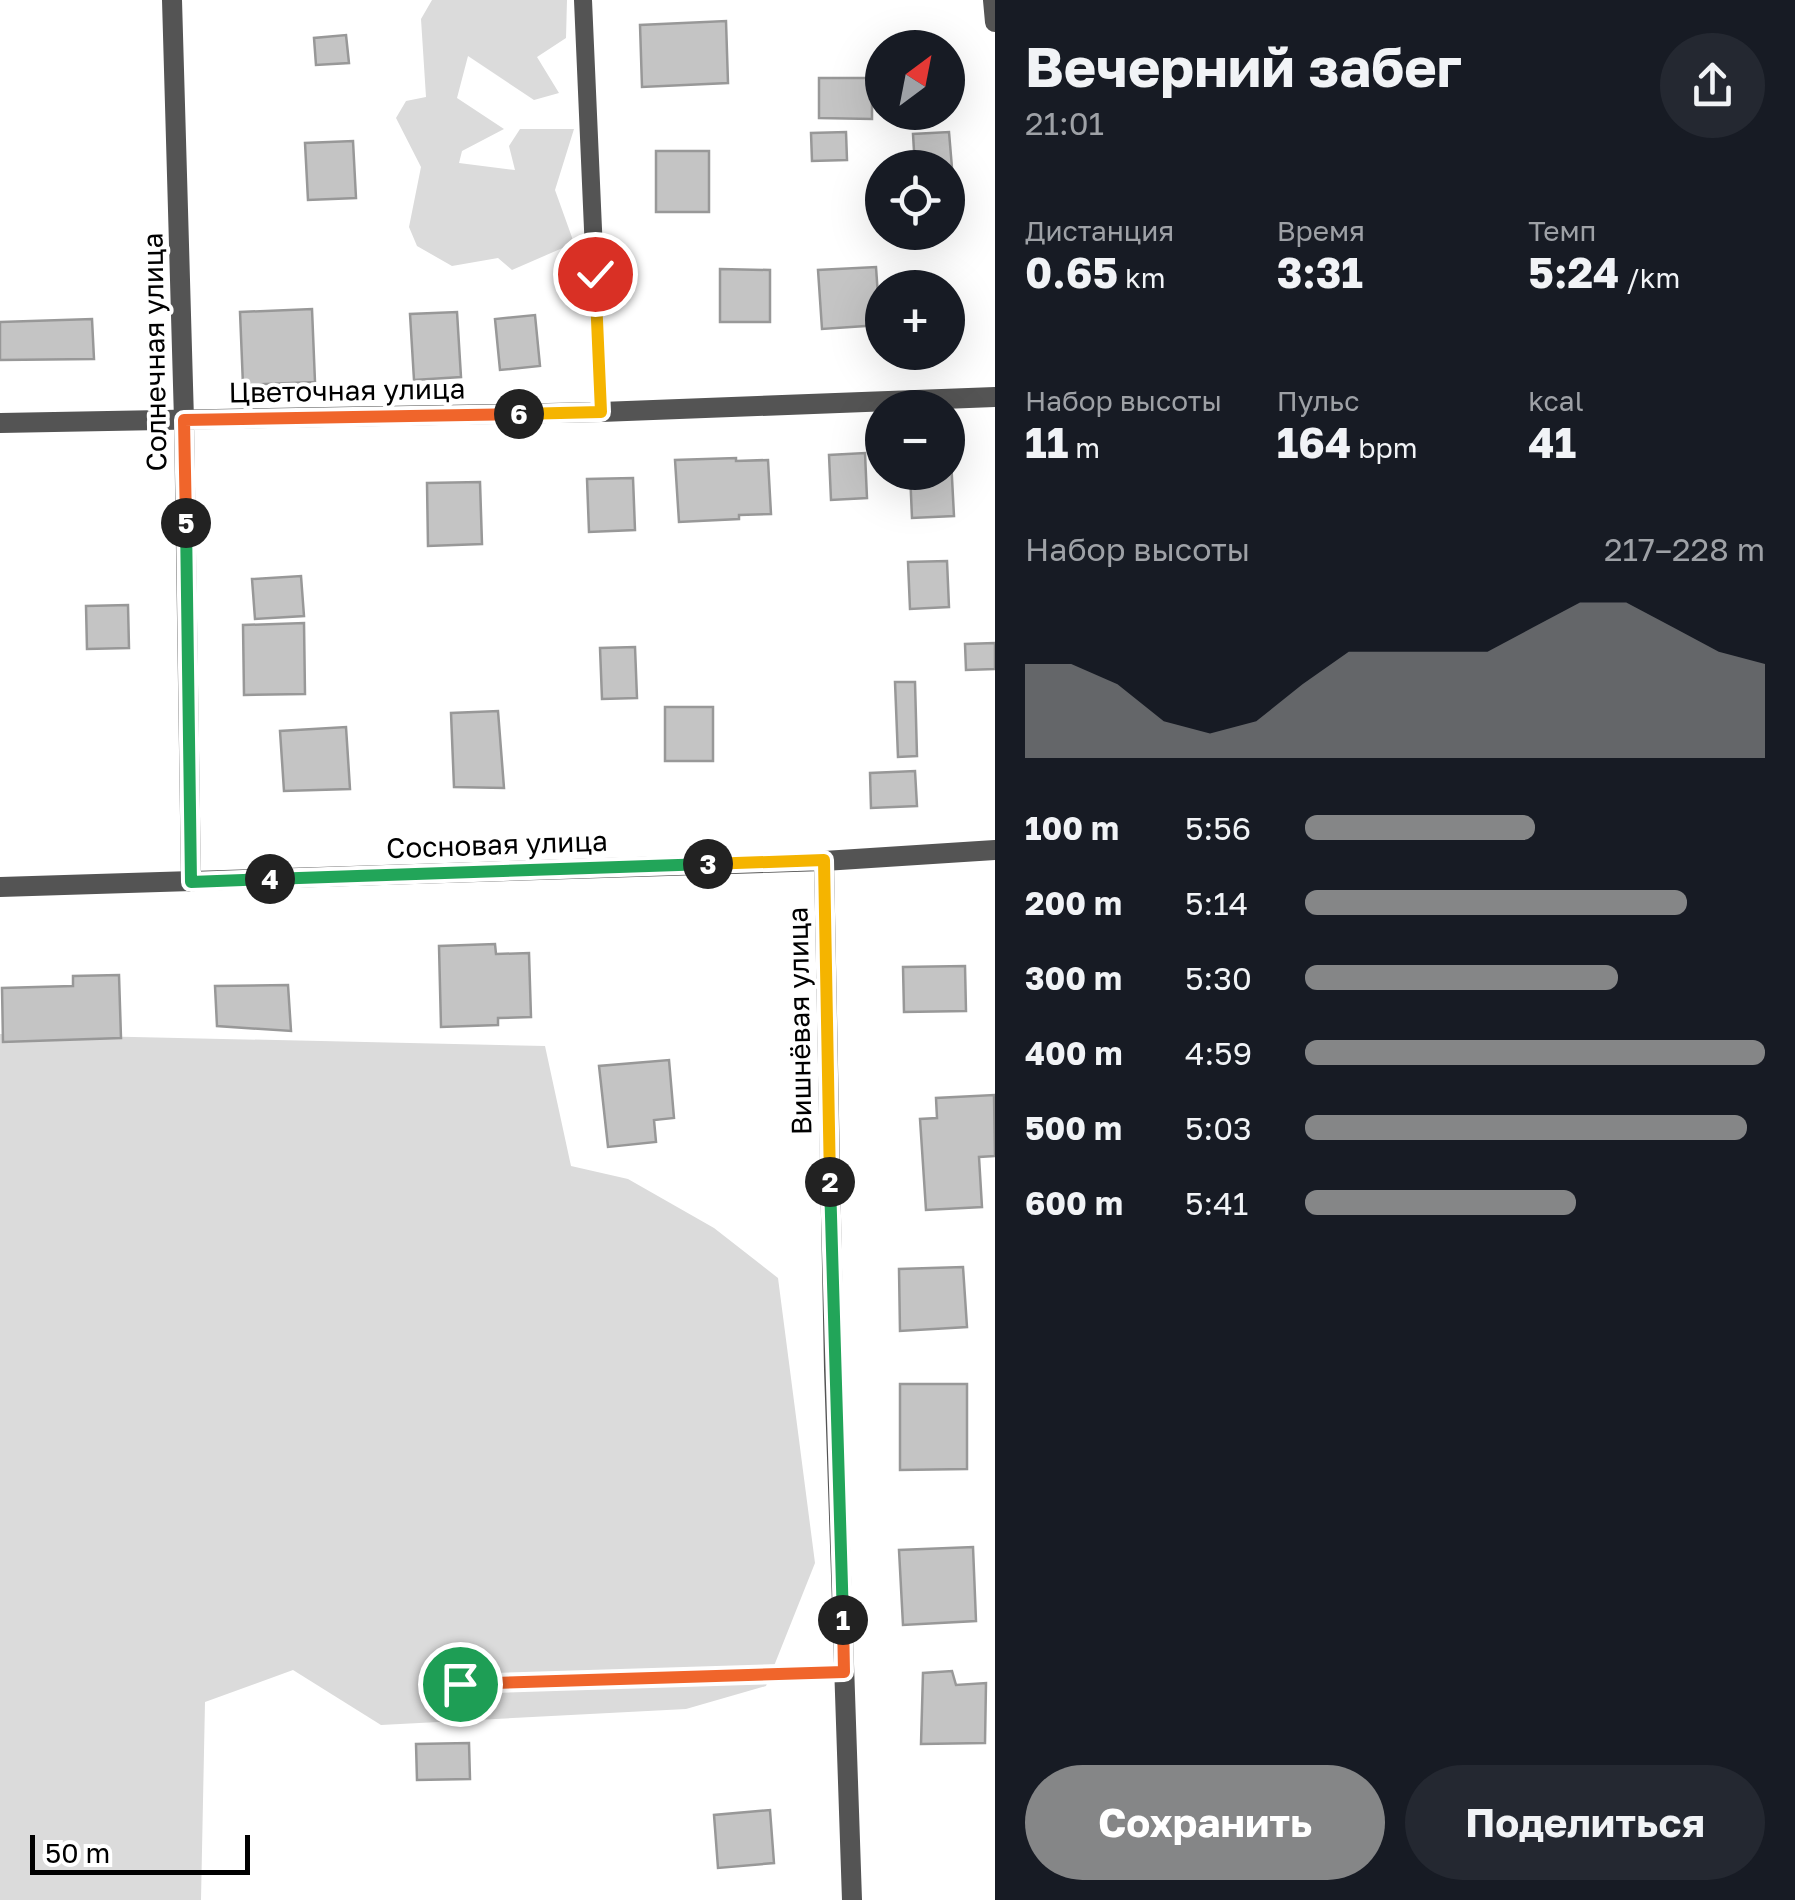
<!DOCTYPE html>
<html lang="ru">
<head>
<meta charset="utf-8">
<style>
  body { margin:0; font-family:"Golos Text",sans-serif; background:#242831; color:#f1f3f6; height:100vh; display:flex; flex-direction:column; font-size:38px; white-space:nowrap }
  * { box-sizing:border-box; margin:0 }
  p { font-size:32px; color:#9ea1a6 }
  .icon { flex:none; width:55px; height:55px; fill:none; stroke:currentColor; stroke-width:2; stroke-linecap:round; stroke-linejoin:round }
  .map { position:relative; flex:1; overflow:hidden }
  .side { display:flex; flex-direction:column; background:#171b24; width:800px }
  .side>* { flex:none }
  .needle { width:65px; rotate:32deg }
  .fabs { position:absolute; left:865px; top:30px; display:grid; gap:20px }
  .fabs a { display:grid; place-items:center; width:100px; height:100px; border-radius:50%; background:#171b24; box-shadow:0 10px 40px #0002; font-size:50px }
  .scale { position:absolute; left:30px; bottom:25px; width:220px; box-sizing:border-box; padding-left:10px; border:5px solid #000; border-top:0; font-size:28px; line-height:35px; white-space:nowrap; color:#000; -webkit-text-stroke:8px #fff; paint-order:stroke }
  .pin { position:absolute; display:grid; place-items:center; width:85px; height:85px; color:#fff; margin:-42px; border:5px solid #fff; border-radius:50%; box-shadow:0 2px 10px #0007 }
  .km { position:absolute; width:50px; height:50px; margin:-25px; border-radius:50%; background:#222; color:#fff; font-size:28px; line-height:50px; text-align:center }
  .round { display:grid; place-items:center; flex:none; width:105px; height:105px; border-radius:52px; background:#242831 }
  .headline { display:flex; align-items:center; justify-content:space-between; height:170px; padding:0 30px }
  h1 { font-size:55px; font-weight:700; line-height:75px }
  .metrics { display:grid; grid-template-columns:repeat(3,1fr); gap:15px; height:170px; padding:10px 30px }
  .metrics div { display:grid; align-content:center }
  .metrics b { font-size:42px; font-weight:700 }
  .metrics small { font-size:28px; font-weight:400 }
  .metrics p { font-size:28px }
  .chart { height:280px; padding:20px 30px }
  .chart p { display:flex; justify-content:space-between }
  .chart svg { width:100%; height:180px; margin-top:10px; fill:#858687; opacity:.7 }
  .primary-button { display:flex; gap:20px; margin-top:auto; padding:20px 30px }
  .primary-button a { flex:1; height:115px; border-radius:60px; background:#858687; color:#fff; font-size:40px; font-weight:700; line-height:115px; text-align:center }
  .primary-button a+a { background:#242831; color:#f1f3f6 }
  ul { padding:0 30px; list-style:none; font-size:32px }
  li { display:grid; grid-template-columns:160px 120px 1fr; align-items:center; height:75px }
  li i { height:25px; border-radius:12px; background:#858687 }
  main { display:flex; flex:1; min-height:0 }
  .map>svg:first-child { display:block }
  .green { fill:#dbdbdb }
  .building { fill:#c4c4c4; stroke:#989898; stroke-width:2.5 }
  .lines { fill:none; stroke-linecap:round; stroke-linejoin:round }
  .lane { stroke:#545454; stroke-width:18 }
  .street { stroke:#545454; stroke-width:20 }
  .split-1-casing { stroke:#fff; stroke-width:20 }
  .split-2-casing { stroke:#fff; stroke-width:20 }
  .split-3-casing { stroke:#fff; stroke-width:20 }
  .split-4-casing { stroke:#fff; stroke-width:20 }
  .split-5-casing { stroke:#fff; stroke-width:20 }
  .split-6-casing { stroke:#fff; stroke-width:20 }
  .split-7-casing { stroke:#fff; stroke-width:20 }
  .split-1 { stroke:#f0652b; stroke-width:12 }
  .split-2 { stroke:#22a559; stroke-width:12 }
  .split-3 { stroke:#f5b400; stroke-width:12 }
  .split-4 { stroke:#22a559; stroke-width:12 }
  .split-5 { stroke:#22a559; stroke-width:12 }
  .split-6 { stroke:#f0652b; stroke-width:12 }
  .split-7 { stroke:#f5b400; stroke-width:12 }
  .labels { text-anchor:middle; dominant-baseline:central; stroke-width:8; stroke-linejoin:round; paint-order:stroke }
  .street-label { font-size:28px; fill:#000; stroke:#fff }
</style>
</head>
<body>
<main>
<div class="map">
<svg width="995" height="1900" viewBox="0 0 995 1900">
  <rect width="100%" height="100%" fill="#fff"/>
  <!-- green -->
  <g class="green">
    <polygon points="432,0 567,0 566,38 537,57 559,93 534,100 468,56 457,98 504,129 462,151 459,163 515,170 509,146 520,129 574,129 555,190 574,243 512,270 498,258 452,266 417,246 409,227 421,167 396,118 406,101 426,97 421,19"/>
    <polygon points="0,1034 545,1046 571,1166 628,1179 714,1228 778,1278 815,1563 766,1686 686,1709 381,1725 293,1670 205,1702 201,1900 0,1900"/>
  </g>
  <!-- building -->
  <g class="building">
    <polygon points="726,21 728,83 642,87 640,25"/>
    <polygon points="346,35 349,63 316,65 314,38"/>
    <polygon points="819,78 872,78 872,119 819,118"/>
    <polygon points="846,132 847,160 812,161 811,133"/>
    <polygon points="949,132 952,168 915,168 913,134"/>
    <polygon points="353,141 356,198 308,200 305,143"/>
    <rect x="656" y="151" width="53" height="61"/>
    <polygon points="876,267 880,325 822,329 818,270"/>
    <polygon points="720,269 770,270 770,322 720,322"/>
    <polygon points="312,309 315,382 243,385 240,312"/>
    <polygon points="457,312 461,377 414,380 410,314"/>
    <polygon points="535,315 540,366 500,370 495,319"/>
    <polygon points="92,319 94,359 0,360 0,322"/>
    <polygon points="865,453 867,498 831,500 829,455"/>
    <polygon points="736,458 736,461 768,460 771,514 739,515 739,519 679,522 675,460"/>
    <polygon points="948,459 951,459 954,516 912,518 910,472 948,472"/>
    <polygon points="633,478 635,530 589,532 587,479"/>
    <polygon points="480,482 482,544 428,546 427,483"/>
    <polygon points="947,561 949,607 910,609 908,562"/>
    <polygon points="301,576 304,616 255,619 252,579"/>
    <polygon points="128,605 129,648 87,649 86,606"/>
    <polygon points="304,623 305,694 244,695 243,625"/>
    <polygon points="995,643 995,669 966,670 965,644"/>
    <polygon points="635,647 637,698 602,699 600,648"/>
    <polygon points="895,682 915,682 917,756 898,757"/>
    <rect x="665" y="707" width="48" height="54"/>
    <polygon points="498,711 504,788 454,787 451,713"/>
    <polygon points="346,727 350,789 284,791 280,731"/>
    <polygon points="915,771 917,806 871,808 870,773"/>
    <polygon points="495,944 496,954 529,953 531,1017 498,1018 498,1025 441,1027 439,946"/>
    <polygon points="965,966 966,1011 904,1012 903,967"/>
    <polygon points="119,975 121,1038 3,1042 2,988 73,986 73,976"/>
    <polygon points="288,985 291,1031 217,1026 215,986"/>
    <polygon points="669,1060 674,1118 654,1120 656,1142 608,1147 599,1066"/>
    <polygon points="994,1095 995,1156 979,1157 982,1207 926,1210 920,1119 937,1118 936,1098"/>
    <polygon points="963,1267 967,1327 900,1331 899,1269"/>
    <polygon points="900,1384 967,1384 967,1469 900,1470"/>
    <polygon points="973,1547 976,1621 903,1625 899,1550"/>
    <polygon points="952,1671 956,1685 986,1683 985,1743 921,1744 923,1673"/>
    <polygon points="469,1743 470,1779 417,1780 416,1744"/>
    <polygon points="770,1810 774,1863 718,1868 714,1815"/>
  </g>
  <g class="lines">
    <!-- lane -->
    <g class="lane">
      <polyline points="583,0 601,412"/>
      <polyline points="460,1684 845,1672"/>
    </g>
    <!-- street -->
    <g class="street">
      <polyline points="172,0 184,420 191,882"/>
      <polyline points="993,0 995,22"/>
      <polyline points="0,423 601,412 995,397"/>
      <polyline points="824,861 834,1369 852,1900"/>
      <polyline points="0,887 824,861 995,850"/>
    </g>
  </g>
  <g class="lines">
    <defs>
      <polyline id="split-1" points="460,1684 844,1672 843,1620"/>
      <polyline id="split-2" points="830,1182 843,1620"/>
      <polyline id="split-3" points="708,864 824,860 830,1182"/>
      <polyline id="split-4" points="270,879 708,864"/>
      <polyline id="split-5" points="186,523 191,882 270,879"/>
      <polyline id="split-6" points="186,523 184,420 519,414"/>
      <polyline id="split-7" points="519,414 601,412 595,274"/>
    </defs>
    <!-- split-1 casing -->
    <use href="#split-1" class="split-1-casing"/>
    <!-- split-2 casing -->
    <use href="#split-2" class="split-2-casing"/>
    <!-- split-3 casing -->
    <use href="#split-3" class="split-3-casing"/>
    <!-- split-4 casing -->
    <use href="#split-4" class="split-4-casing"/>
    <!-- split-5 casing -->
    <use href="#split-5" class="split-5-casing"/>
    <!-- split-6 casing -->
    <use href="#split-6" class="split-6-casing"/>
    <!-- split-7 casing -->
    <use href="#split-7" class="split-7-casing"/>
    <!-- split-1 -->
    <use href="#split-1" class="split-1"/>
    <!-- split-2 -->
    <use href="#split-2" class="split-2"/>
    <!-- split-3 -->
    <use href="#split-3" class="split-3"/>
    <!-- split-4 -->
    <use href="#split-4" class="split-4"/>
    <!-- split-5 -->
    <use href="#split-5" class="split-5"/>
    <!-- split-6 -->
    <use href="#split-6" class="split-6"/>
    <!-- split-7 -->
    <use href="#split-7" class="split-7"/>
  </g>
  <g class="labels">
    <!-- street labels -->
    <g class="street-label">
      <text transform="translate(154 352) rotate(-91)">Солнечная улица</text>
      <text transform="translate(347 390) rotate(-1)">Цветочная улица</text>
      <text transform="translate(497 844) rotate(-2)">Сосновая улица</text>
      <text transform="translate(799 1021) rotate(-91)">Вишнёвая улица</text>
    </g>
  </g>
</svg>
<div class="fabs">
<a><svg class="needle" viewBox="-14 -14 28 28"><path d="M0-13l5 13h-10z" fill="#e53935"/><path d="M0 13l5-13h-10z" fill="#9ea1a6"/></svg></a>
<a><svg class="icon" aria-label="locate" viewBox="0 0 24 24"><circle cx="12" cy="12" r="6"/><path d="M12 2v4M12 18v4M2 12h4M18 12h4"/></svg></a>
<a>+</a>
<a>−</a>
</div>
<div class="scale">50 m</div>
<div class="pin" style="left:460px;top:1684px;background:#1e9e55"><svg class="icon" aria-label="arrive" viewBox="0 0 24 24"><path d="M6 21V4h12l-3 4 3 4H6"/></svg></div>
<div class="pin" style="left:595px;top:274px;background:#d93025"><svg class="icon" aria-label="check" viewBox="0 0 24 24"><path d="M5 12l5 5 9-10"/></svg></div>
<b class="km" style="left:843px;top:1620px">1</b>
<b class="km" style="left:830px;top:1182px">2</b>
<b class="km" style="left:708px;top:864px">3</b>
<b class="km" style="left:270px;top:879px">4</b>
<b class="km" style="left:186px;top:523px">5</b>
<b class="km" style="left:519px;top:414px">6</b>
</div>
<section class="side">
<div class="headline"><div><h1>Вечерний забег</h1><p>21:01</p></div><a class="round"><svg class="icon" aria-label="share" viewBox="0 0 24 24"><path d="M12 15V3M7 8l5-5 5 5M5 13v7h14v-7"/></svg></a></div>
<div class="metrics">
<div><p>Дистанция</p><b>0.65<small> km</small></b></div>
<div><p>Время</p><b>3:31</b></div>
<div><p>Темп</p><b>5:24<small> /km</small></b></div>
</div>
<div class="metrics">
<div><p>Набор высоты</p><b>11<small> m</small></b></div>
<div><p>Пульс</p><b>164<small> bpm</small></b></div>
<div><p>kcal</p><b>41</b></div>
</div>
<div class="chart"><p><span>Набор высоты</span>217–228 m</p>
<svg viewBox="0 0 160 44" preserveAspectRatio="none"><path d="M0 44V21L10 21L20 26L30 35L40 38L50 35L60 26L70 18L80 18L90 18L100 18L110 12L120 6L130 6L140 12L150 18L160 21V44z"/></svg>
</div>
<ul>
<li><b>100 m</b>5:56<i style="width:50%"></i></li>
<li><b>200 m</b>5:14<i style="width:83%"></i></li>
<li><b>300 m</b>5:30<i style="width:68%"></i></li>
<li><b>400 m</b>4:59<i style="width:100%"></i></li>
<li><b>500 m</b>5:03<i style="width:96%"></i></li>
<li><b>600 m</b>5:41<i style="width:59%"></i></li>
</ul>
<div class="primary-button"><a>Сохранить</a><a>Поделиться</a></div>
</section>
</main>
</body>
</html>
